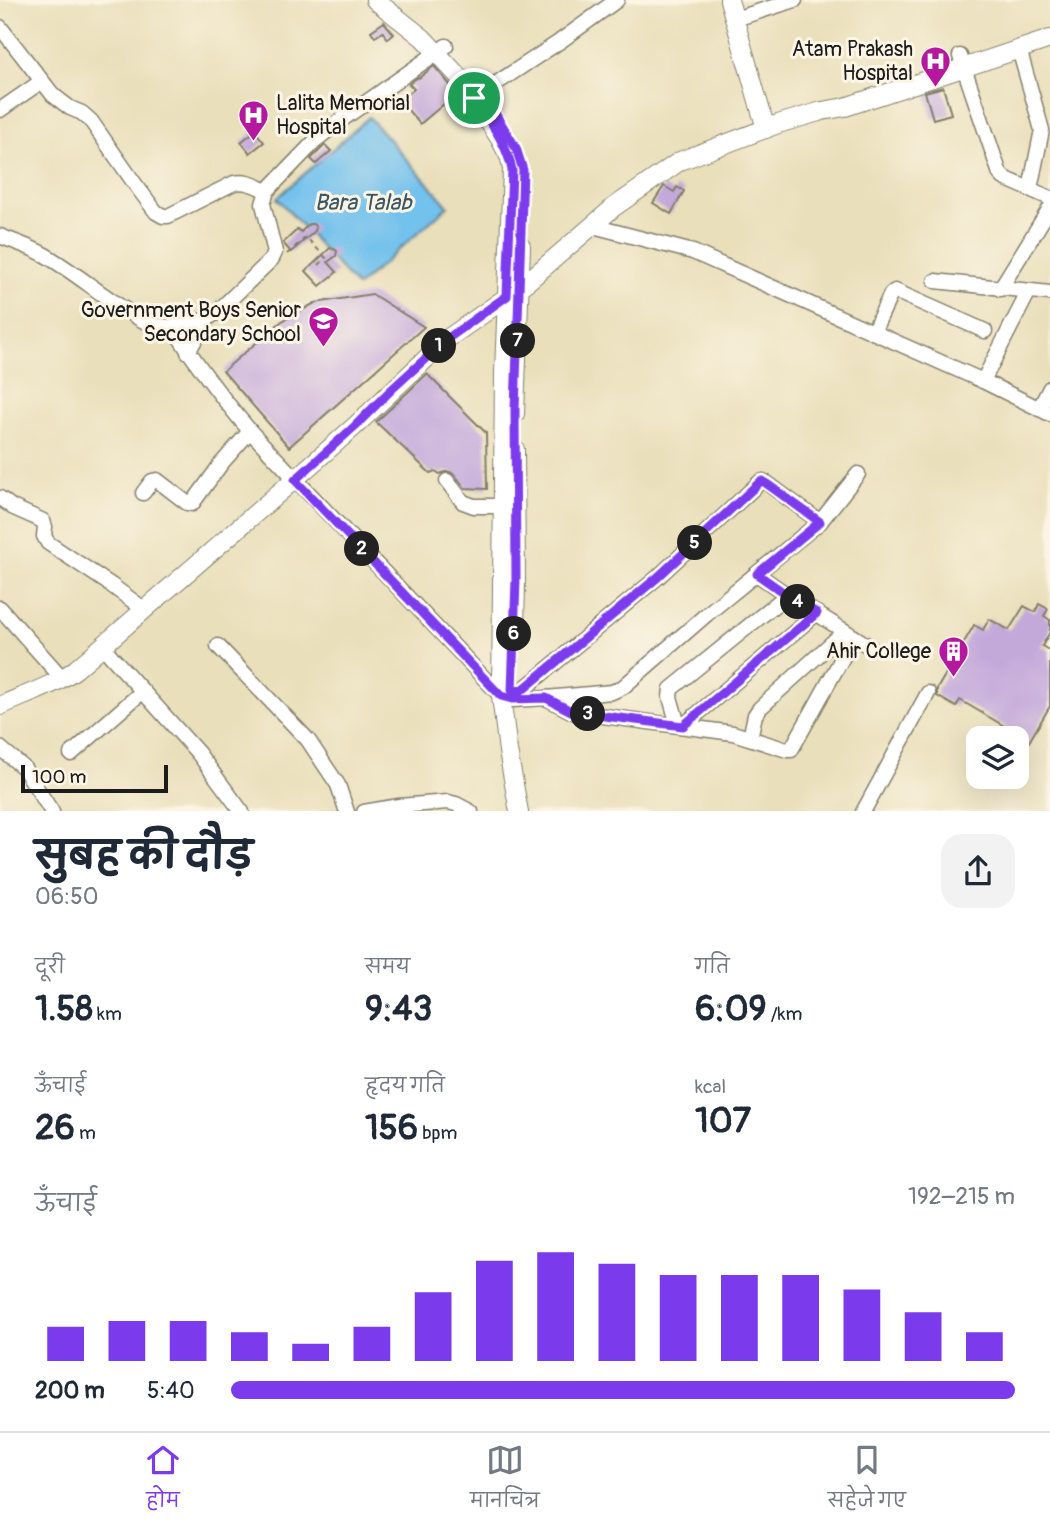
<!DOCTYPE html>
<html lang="hi">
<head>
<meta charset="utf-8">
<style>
  body { margin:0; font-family:Pangolin,"Playpen Sans Deva",sans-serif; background:#f2f2f3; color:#1f2937; height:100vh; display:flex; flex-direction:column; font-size:26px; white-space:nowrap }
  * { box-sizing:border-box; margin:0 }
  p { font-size:23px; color:#747a83 }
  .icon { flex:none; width:38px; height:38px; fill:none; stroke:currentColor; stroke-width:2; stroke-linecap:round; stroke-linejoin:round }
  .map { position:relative; height:811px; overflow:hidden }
  .panel { display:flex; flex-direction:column; background:#fff; flex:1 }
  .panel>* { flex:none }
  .tools { position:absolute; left:966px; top:726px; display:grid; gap:14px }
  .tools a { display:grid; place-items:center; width:63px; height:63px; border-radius:14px; background:#fff; box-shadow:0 7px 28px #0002; font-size:35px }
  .scale { position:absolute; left:21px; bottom:18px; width:147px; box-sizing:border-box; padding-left:7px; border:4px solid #1c1c1c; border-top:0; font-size:19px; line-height:24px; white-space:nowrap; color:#1c1c1c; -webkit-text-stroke:5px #fcf5e5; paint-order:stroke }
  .pin { position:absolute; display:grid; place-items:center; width:60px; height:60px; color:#fff; margin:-30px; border:4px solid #fff; border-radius:50%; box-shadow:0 2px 7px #0007 }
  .km { position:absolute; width:35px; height:35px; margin:-18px; border-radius:50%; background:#222; color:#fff; font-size:19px; line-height:35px; text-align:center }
  .round { display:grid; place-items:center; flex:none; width:74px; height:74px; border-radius:21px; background:#f2f2f3 }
  .overview { display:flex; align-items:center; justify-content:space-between; height:119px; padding:0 35px }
  h1 { font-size:38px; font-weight:700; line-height:52px }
  .metrics { display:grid; grid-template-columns:repeat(3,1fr); gap:10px; height:119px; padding:7px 35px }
  .metrics div { display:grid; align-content:center }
  .metrics b { font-size:35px; font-weight:700 }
  .metrics small { font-size:19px; font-weight:400 }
  .metrics p { font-size:19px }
  .chart { height:196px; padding:14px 35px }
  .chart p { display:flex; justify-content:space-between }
  .chart svg { width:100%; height:126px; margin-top:7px; stroke:#7c3aed; stroke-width:6 }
  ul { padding:0 35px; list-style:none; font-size:23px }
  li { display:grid; grid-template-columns:112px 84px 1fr; align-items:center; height:52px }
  li i { height:18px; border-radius:9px; background:#7c3aed }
  .tabs { display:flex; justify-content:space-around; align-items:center; height:98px; border-top:2px solid #e0e1e3; background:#fff; font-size:19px; color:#747a83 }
  .tabs a { display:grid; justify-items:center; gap:4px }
  .tabs .current { color:#7c3aed }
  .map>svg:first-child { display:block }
  .water { fill:#73c1ed; stroke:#486e84; stroke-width:2 }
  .building { fill:#c3a8da }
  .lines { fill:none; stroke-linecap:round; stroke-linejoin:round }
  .minor-casing { stroke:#827e6b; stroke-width:17 }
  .major-casing { stroke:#827e6b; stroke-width:20 }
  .path { stroke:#827e6b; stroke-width:2; stroke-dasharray:5 5; stroke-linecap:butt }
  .minor { stroke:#fff; stroke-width:14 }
  .major { stroke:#fff; stroke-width:18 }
  .route-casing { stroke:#fff; stroke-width:14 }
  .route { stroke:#7c3aed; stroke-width:9 }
  .labels { text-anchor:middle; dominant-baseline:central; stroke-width:6; stroke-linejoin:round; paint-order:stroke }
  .poi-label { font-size:21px; fill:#1c1c1c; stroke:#fcf5e5; text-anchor:end }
  .water-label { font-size:23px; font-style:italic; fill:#3a5665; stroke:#fcf5e5 }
</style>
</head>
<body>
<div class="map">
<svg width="1050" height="812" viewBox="0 0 1050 812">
  <rect width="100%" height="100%" fill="#fcf5e5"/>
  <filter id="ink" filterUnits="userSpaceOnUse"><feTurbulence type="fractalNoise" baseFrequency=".0143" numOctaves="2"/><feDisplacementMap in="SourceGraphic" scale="14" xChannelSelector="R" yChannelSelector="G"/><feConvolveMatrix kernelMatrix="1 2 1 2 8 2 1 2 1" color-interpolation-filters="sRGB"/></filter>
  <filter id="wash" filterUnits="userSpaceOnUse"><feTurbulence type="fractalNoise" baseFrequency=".00686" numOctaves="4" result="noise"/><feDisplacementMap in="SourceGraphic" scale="28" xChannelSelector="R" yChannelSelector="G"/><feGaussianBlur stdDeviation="1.57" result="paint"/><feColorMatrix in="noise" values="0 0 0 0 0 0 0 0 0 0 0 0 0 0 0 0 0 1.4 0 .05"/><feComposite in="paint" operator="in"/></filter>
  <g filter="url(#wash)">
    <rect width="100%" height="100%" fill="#e9dfba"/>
    <!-- water -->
    <polygon class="water" points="369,117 448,206 357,287 277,198"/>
    <g id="blocks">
      <!-- building -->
      <g class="building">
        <polygon points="384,22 394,34 388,39 383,32 375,37 371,31"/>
        <polygon points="434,66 457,93 420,124 400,101 414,89 409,84 418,77 419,78"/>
        <polygon points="943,87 951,114 933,119 925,92"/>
        <polygon points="255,131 264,142 250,153 241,142"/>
        <polygon points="325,145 331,151 316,164 311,159"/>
        <polygon points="664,186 674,192 677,187 684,191 671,214 653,203"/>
        <polygon points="309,224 313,224 316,227 315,231 291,252 283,243 298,229 301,232"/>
        <polygon points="330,248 334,249 337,251 336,256 328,262 337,272 320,286 306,271"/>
        <polygon points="372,294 424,327 289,447 223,371 282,321 315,303"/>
        <polygon points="427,374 486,433 487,489 465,488 455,475 450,472 445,472 440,474 435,471 430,473 376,422"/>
        <polygon points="1039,604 1048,609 1044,616 1050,620 1050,632 1042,646 1050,651 1050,706 1026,747 1017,742 1017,738 1011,738 1002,733 1006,727 960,700 956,707 937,696 937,689 974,625 983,630 989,619 1009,630 1024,606 1035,612"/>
      </g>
    </g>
  </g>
  <g filter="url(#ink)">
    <use href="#blocks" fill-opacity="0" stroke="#827e6b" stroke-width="2"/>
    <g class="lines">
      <defs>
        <g id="minor">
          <polyline points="735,19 795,0"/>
          <path d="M 0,27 L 53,95 L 70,108 L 82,113 L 91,121 L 135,184 L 156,212 L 163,216 L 168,216 L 234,183 C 246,180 256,186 267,191"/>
          <polyline points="1019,49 1042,130 1030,189"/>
          <polyline points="960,56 1000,174 1004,178 1050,198"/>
          <polyline points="474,98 559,42 617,0"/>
          <polyline points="0,110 42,81"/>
          <polyline points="593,226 693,252 983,381 1050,414"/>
          <path d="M 0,236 C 15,242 31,247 45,255 C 71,270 95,290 121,307 C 133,314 145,324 159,326 C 179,329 200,324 216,313 L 272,259 L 275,252 L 263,204 L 267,191 L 317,139 L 337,123 L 446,46"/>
          <polyline points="935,281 1050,293"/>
          <polyline points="1000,289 1050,208"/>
          <path d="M 173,327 C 196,364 222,398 250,431 L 501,696 L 512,700 L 546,698 L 612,692 L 623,687 L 707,614 L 820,522 L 858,474"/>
          <polyline points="873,332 891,294 895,291 985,331"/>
          <polyline points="188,352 207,319"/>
          <polyline points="983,381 1029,291"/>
          <polyline points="1039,409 1050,388"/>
          <polyline points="447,481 463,502 474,506 503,506"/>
          <polyline points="143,493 152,481 157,480 187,503 192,504 221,464 250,431"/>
          <polyline points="0,498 12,507 43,521 45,527 44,536 48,543 111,585 145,610"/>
          <polyline points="757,574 787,595 870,647"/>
          <polyline points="0,608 62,678"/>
          <polyline points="218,646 308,740 338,785 347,812"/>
          <polyline points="103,647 198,753 242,812"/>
          <polyline points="506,690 518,691 525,688 658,577 760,482 763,481 767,483 820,522"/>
          <polyline points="546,698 573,712 733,733 787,750 791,750 854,637"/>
          <polyline points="678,725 670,697 671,689 787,595"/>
          <polyline points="683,726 817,613"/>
          <polyline points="750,738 755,715 760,708 845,631"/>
          <polyline points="0,748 24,768 52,812"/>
          <polyline points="71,754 143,691"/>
          <polyline points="364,812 399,806 448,802 456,804 471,812"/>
          <polyline points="863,812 928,693"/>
        </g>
        <g id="major">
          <polyline points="375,0 423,38 461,79 500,139 510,158 512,170 504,372 501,696 508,751 519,812"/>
          <polyline points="729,0 766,129"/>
          <polyline points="515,414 521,246"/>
          <polyline points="515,631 516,580 515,449"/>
          <path d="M 0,706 C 26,694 54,686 76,669 L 295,479 L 355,426 L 447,339 L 520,288 L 614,207 L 680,161 L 778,124 L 822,111 L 845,107 L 1050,39"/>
        </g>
      </defs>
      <!-- minor casing -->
      <use href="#minor" class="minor-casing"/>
      <!-- major casing -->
      <use href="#major" class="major-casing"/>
      <!-- path -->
      <polyline class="path" points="287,254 306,237 326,258 319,265"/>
      <!-- minor -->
      <use href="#minor" class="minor"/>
      <!-- major -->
      <use href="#major" class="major"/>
    </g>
  </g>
  <g class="lines" filter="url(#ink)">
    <defs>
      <path id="route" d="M 482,92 L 516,148 L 523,170 L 515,410 L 516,580 L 512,690 L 518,691 L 525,688 L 658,577 L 760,482 L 763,481 L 767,484 L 820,522 L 757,574 L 787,595 L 817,613 L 683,726 L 573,712 L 546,698 L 512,699 L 501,696 L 295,480 L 355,426 L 391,390 L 447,339 L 507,296 L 512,170 C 507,143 489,121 474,98 Z"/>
    </defs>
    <!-- route casing -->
    <use href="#route" class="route-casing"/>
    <!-- route -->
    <use href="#route" class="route"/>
  </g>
  <!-- icons -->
  <defs>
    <symbol id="hospital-pin" viewBox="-11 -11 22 30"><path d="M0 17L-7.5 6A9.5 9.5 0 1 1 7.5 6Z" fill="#b5179e" stroke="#fcf5e5"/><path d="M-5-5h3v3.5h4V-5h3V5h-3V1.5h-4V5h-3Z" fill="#fff"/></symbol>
    <symbol id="school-pin" viewBox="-11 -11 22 30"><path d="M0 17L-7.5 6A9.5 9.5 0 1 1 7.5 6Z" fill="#b5179e" stroke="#fcf5e5"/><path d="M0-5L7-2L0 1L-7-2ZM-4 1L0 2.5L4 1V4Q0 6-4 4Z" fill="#fff"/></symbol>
    <symbol id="building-pin" viewBox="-11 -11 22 30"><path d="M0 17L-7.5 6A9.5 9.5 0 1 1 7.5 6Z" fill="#b5179e" stroke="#fcf5e5"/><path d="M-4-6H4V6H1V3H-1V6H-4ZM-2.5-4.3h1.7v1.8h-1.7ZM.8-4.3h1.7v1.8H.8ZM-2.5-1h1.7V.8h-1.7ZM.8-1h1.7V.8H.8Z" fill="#fff"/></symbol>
  </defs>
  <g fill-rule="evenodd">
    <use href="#hospital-pin" x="918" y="44" width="35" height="47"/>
    <use href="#hospital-pin" x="236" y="98" width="35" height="47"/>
    <use href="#school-pin" x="306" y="304" width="35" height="47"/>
    <use href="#building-pin" x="936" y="634" width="35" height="47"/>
  </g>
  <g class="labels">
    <!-- poi labels -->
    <g class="poi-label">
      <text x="913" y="49">Atam Prakash<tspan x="913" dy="24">Hospital</tspan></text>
      <text x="276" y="103" text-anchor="start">Lalita Memorial<tspan x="276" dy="24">Hospital</tspan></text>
      <text x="301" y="310">Government Boys Senior<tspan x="301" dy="24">Secondary School</tspan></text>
      <text x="931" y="651">Ahir College</text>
    </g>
    <!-- water labels -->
    <g class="water-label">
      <text x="363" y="202">Bara Talab</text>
    </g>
  </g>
</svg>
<div class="tools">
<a><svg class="icon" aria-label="layers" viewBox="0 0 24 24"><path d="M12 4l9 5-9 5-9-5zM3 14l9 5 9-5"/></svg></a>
</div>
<div class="scale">100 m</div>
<div class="pin" style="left:474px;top:98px;background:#1e9e55"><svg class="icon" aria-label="arrive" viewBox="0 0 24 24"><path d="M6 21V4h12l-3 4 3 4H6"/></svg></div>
<b class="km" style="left:439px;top:346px">1</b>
<b class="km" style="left:362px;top:549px">2</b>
<b class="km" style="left:588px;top:714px">3</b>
<b class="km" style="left:798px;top:602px">4</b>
<b class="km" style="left:695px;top:543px">5</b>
<b class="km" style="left:514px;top:634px">6</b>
<b class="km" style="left:518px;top:341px">7</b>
</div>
<section class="panel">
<div class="overview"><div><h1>सुबह की दौड़</h1><p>06:50</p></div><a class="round"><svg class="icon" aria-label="share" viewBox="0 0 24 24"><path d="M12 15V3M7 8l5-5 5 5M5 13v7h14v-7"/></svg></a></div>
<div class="metrics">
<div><p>दूरी</p><b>1.58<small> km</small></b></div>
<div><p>समय</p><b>9:43</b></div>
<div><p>गति</p><b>6:09<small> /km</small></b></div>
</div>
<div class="metrics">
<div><p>ऊँचाई</p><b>26<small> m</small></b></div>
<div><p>हृदय गति</p><b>156<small> bpm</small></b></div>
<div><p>kcal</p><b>107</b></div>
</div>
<div class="chart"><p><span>ऊँचाई</span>192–215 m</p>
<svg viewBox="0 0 160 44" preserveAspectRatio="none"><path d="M5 44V32M15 44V30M25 44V30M35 44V34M45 44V38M55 44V32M65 44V20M75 44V9M85 44V6M95 44V10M105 44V14M115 44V14M125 44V14M135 44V19M145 44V27M155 44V34"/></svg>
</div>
<ul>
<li><b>200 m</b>5:40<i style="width:100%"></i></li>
</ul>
</section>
<nav class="tabs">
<a class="current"><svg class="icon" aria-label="home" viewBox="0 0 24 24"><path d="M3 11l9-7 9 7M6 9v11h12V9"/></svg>होम</a>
<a><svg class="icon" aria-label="map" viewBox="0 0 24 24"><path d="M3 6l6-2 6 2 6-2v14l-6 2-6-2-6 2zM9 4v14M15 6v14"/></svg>मानचित्र</a>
<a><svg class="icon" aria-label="saved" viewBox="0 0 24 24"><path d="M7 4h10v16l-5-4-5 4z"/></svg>सहेजे गए</a>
</nav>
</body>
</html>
